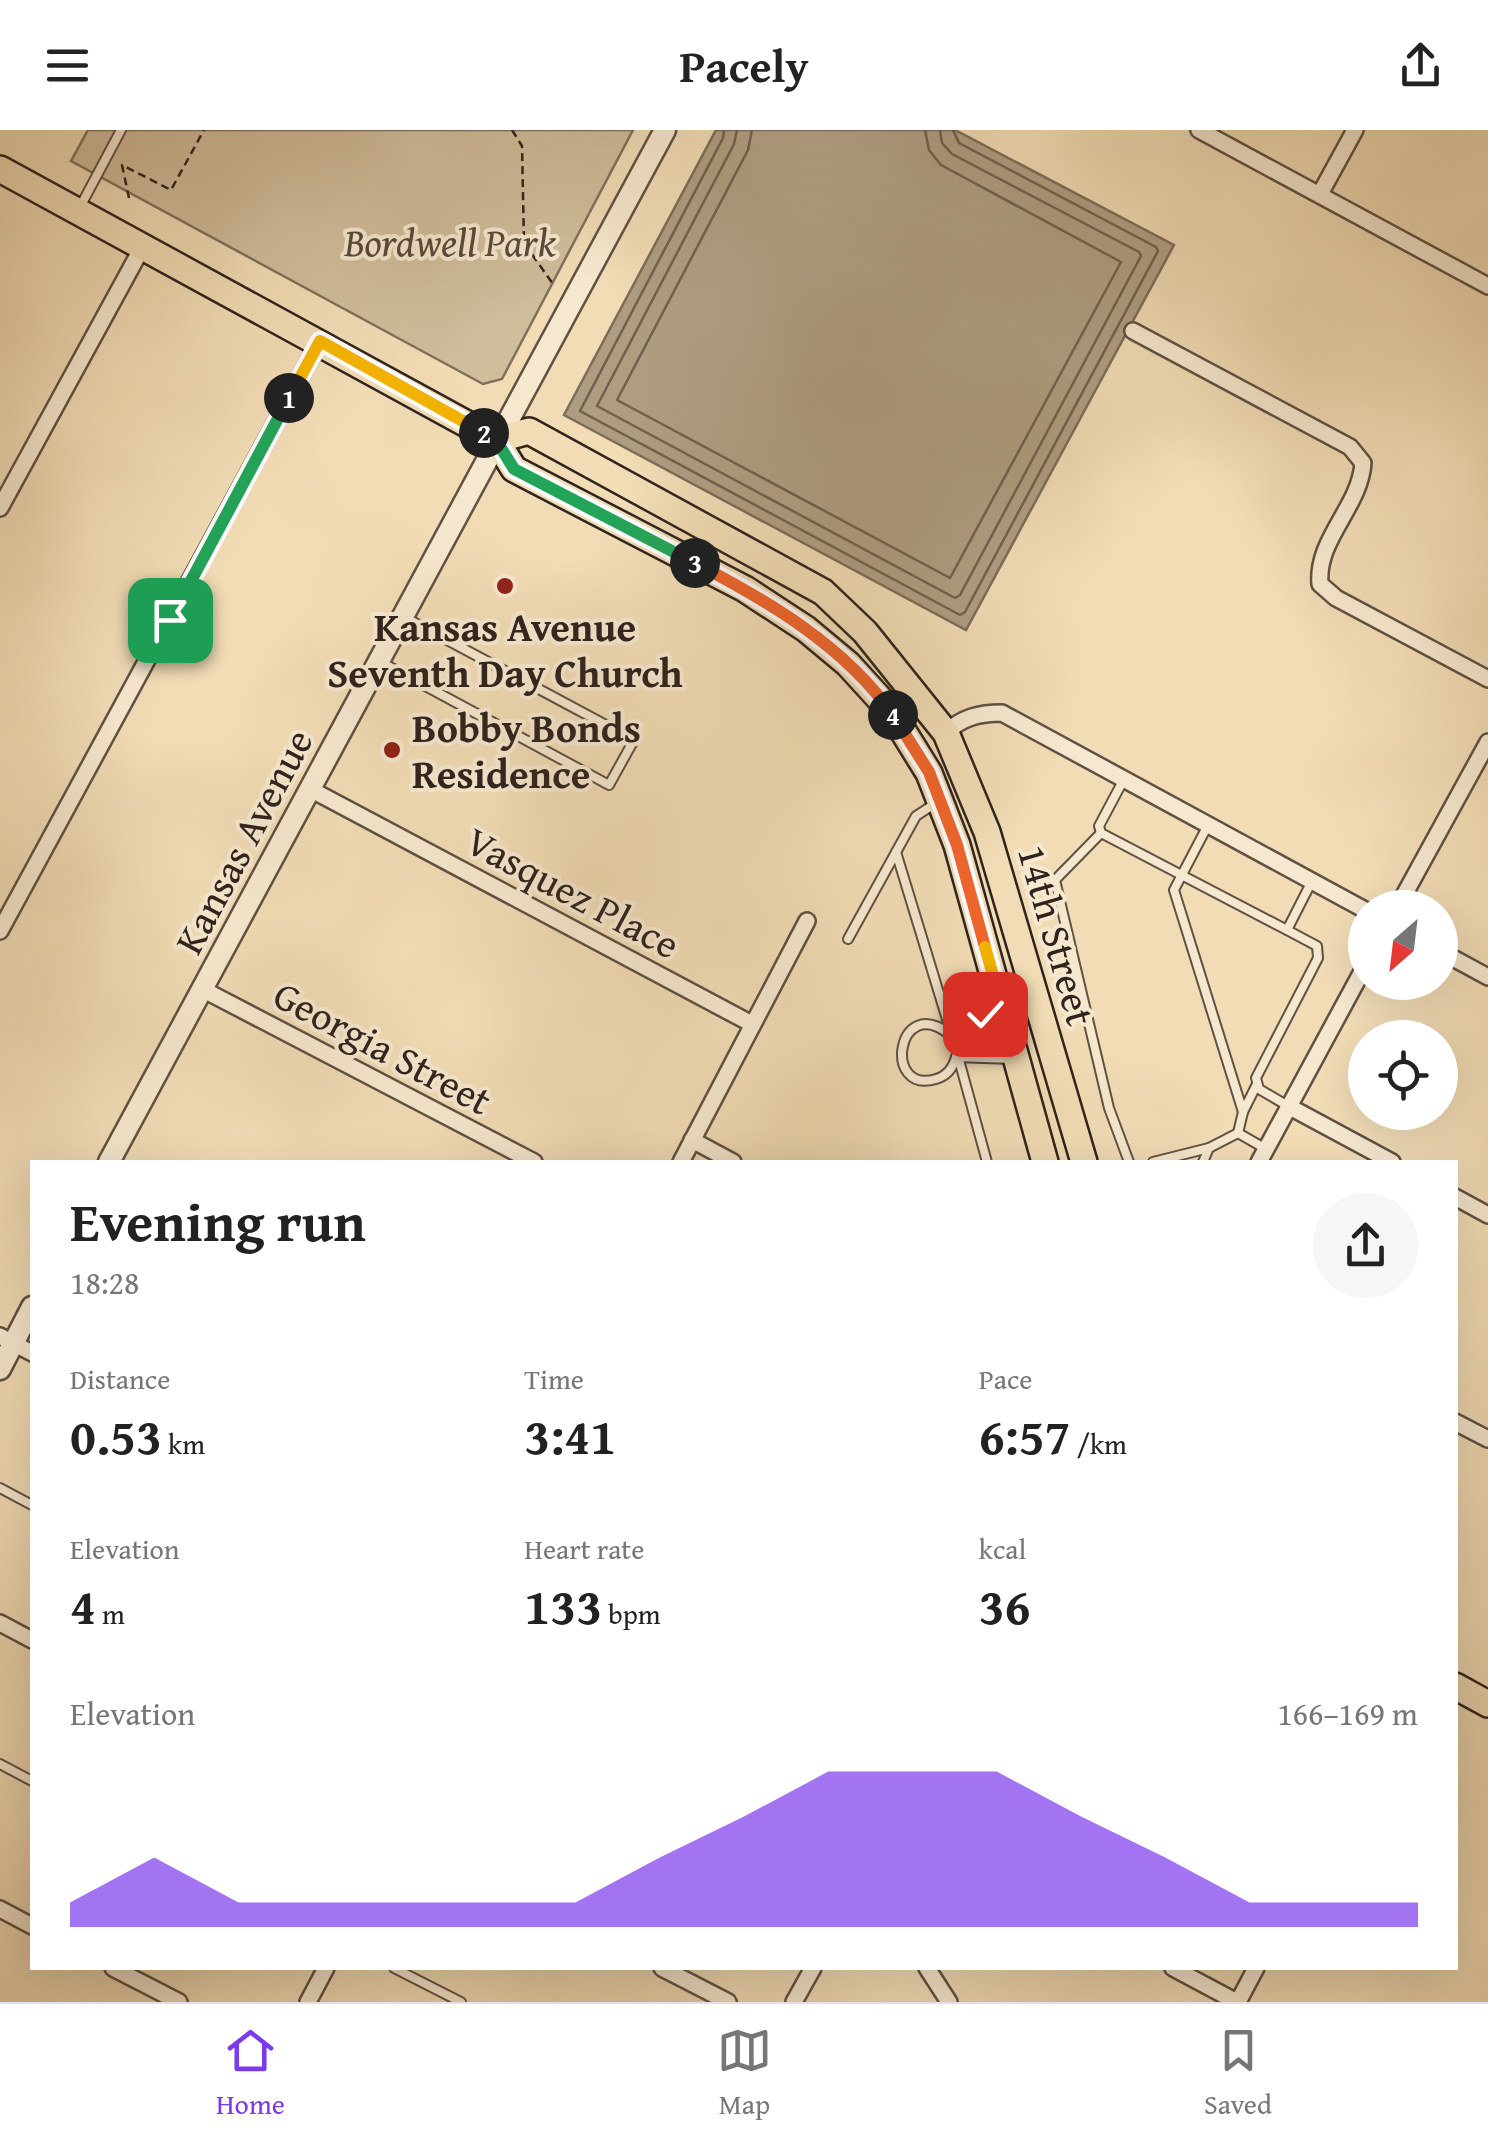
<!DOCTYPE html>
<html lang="en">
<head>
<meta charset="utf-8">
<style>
  body { margin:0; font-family:"Gentium Book Plus",serif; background:#f6f6f6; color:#222; height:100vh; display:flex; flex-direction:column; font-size:38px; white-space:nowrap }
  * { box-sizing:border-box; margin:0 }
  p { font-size:32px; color:#767676 }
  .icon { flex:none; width:55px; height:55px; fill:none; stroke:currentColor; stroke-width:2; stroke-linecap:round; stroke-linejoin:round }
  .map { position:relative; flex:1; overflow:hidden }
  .drawer { position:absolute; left:30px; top:1030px; width:1428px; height:810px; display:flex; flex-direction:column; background:#fff; border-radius:0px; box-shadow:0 10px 40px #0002 }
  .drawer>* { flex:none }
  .needle { width:65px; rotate:208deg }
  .buttons { position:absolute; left:1348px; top:760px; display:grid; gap:20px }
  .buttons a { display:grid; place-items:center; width:110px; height:110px; border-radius:50%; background:#fff; box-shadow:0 10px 40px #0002; font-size:50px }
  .pin { position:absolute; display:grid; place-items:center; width:85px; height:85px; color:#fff; margin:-42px; border-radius:20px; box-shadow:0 5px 15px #0006 }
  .km { position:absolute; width:50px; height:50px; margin:-25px; border-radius:50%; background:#222; color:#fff; font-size:28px; line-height:50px; text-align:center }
  .round { display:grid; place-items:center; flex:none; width:105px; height:105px; border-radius:52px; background:#f6f6f6 }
  .headline { display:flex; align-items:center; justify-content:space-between; height:170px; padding:0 40px }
  h1 { font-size:55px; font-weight:700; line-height:75px }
  .figures { display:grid; grid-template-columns:repeat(3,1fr); gap:15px; height:170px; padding:10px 40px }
  .figures div { display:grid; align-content:center }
  .figures b { font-size:50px; font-weight:700 }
  .figures small { font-size:28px; font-weight:400 }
  .figures p { font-size:28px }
  .chart { height:280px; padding:20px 40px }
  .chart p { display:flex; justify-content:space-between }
  .chart svg { width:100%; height:180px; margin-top:10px; fill:#7c3aed; opacity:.7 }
  header { display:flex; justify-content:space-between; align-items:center; height:130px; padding:0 40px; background:#fff; font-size:45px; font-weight:700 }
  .tabs { display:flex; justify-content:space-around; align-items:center; height:140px; border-top:2px solid #e0e0e0; background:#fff; font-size:28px; color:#767676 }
  .tabs a { display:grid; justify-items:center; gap:5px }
  .tabs .active { color:#7c3aed }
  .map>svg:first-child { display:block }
  .green { fill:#d0bd9b; stroke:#80705c; stroke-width:2.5 }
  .water { fill:#af9d82; stroke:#7c6c5a; stroke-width:2.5 }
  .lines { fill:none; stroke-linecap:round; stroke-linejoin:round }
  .shore { stroke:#6f6050; stroke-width:2.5 }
  .service-casing { stroke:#605144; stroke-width:12 }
  .minor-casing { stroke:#605144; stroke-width:20 }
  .tertiary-casing { stroke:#605144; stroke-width:25 }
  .primary-casing { stroke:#2f231e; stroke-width:30 }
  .path { stroke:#2f231e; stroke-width:2.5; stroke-dasharray:8 5; stroke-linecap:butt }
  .service { stroke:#f6e8cf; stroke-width:8 }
  .minor { stroke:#f6e8cf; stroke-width:15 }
  .tertiary { stroke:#f6e8cf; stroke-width:20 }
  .primary { stroke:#f1dcb5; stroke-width:25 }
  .split-1-casing { stroke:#fff; stroke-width:20 }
  .split-2-casing { stroke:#fff; stroke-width:20 }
  .split-3-casing { stroke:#fff; stroke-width:20 }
  .split-4-casing { stroke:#fff; stroke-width:20 }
  .split-5-casing { stroke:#fff; stroke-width:20 }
  .split-6-casing { stroke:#fff; stroke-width:20 }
  .split-1 { stroke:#22a559; stroke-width:12 }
  .split-2 { stroke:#f5b400; stroke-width:12 }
  .split-3 { stroke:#22a559; stroke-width:12 }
  .split-4 { stroke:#f0652b; stroke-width:12 }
  .split-5 { stroke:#f0652b; stroke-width:12 }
  .split-6 { stroke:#f5b400; stroke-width:12 }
  .poi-dot { fill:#8f2418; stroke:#f6e8cf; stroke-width:4 }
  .labels { text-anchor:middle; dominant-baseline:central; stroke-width:8; stroke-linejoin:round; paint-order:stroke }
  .park-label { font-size:40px; font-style:italic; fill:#574a3d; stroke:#f6e8cf }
  .poi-label { font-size:40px; font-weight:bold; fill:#2f231e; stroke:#f6e8cf }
  .street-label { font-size:40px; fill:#2f231e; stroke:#f6e8cf }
</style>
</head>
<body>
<header><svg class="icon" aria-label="menu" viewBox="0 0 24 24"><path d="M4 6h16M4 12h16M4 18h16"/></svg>Pacely<svg class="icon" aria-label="share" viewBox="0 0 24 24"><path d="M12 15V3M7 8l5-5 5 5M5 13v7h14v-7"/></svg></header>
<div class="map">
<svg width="1488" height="1872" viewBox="0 0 1488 1872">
  <rect width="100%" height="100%" fill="#f1dcb5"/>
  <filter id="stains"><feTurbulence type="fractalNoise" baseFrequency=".002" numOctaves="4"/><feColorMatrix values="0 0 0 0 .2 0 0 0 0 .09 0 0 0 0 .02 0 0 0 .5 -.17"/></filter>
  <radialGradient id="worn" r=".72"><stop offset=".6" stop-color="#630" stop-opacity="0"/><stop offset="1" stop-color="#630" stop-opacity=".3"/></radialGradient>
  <!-- green -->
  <polygon class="green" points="88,0 633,0 502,249 483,254 71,31"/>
  <!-- water -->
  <polygon class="water" points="716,0 955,0 1174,115 966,500 564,285"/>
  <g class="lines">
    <!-- shore -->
    <g class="shore">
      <polyline points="724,0 723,8 580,281 960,485 965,482 1158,121 1156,117 959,13 953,0"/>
      <polyline points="737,0 734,14 597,276 955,468 960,465 1141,126 1139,122 952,24 942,13 940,0"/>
      <polyline points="752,0 748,20 617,270 950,448 1121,132 941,35 929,20 925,0"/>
    </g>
    <defs>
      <g id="service">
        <polyline points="80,77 121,0"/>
        <polyline points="379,531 609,655 634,610 406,488"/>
        <polyline points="1124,649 1099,696 1101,703 1287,800 1312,751"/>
        <polyline points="1208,695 1174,760 1243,982"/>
        <polyline points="1101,703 1055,750 1109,978 1129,1032"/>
        <polyline points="896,722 956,919 987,1032"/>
        <polyline points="1287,800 1317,816 1318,828 1256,948 1259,959 1288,976"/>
        <polyline points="848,809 916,686 936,673"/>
        <path d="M 949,904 C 897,863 882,965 936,949 C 947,946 953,938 956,927"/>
        <polyline points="949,904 997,877"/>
        <polyline points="956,927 1012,929"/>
        <polyline points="1256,956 1243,982 1238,1003 1266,1019"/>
        <polyline points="1153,1032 1209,1018 1238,1003"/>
        <polyline points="1203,1032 1209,1018"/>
        <polyline points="0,1358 32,1375"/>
        <polyline points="0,1634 32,1651"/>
        <polyline points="394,1838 461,1872"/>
      </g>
      <g id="minor">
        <polyline points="1199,0 1488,156"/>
        <polyline points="1320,64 1355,0"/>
        <path d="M 1133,201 L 1350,317 L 1363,333 C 1360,377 1316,409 1320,454 L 1336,468 L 1488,549"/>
        <polyline points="0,378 143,116"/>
        <path d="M 946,603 C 962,587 980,583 1002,583 L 1365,780"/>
        <polyline points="310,659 752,894"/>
        <polyline points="1397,778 1488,612"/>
        <polyline points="0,801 320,211"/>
        <polyline points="1440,821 1488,847"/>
        <polyline points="202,859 534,1032"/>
        <polyline points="1288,976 1392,1032"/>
        <polyline points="692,1010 733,1032"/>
        <polyline points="681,1032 807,791"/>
        <polyline points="1259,1032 1365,836"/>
        <polyline points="1455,1067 1488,1085"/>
        <polyline points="0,1206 32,1223"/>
        <polyline points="1455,1292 1488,1309"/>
        <polyline points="0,1493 32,1510"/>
        <polyline points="0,1779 32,1796"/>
        <polyline points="113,1838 179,1872"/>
        <polyline points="662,1838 728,1872"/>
        <polyline points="927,1838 949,1872"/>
        <polyline points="1173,1838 1237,1872"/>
        <polyline points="308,1872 326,1838"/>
        <polyline points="794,1872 813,1838"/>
        <polyline points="1238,1872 1256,1838"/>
      </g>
      <g id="tertiary">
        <polyline points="109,1032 665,0"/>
        <polyline points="0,1239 32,1177"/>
      </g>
      <g id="primary">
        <polyline points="0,39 496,310 529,301 823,462 865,502 946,603 987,702 1084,1032"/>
        <polyline points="496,310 514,339 745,459 806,499 848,534 890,580 929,643 957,715 1045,1032"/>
        <polyline points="1455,1556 1488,1574"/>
      </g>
    </defs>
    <!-- service casing -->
    <use href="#service" class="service-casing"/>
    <!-- minor casing -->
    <use href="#minor" class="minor-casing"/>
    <!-- tertiary casing -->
    <use href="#tertiary" class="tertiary-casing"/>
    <!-- primary casing -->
    <use href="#primary" class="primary-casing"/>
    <!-- path -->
    <g class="path">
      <polyline points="512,0 522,16 524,113 553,154"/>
      <polyline points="129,68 122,35 171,60 204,0"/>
    </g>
    <!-- service -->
    <use href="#service" class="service"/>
    <!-- minor -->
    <use href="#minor" class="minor"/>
    <!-- tertiary -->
    <use href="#tertiary" class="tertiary"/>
    <!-- primary -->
    <use href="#primary" class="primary"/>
  </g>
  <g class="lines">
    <defs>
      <polyline id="split-1" points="170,490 289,268"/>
      <polyline id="split-2" points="289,268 320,211 484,303"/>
      <polyline id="split-3" points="484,303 496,310 514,339 695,433"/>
      <path id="split-4" d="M 695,433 C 768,471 845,516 893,585"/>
      <polyline id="split-5" points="893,585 929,642 957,715 985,817"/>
      <polyline id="split-6" points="985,817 1001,874 985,884"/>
    </defs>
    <!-- split-1 casing -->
    <use href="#split-1" class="split-1-casing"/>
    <!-- split-2 casing -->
    <use href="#split-2" class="split-2-casing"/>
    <!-- split-3 casing -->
    <use href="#split-3" class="split-3-casing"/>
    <!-- split-4 casing -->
    <use href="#split-4" class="split-4-casing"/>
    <!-- split-5 casing -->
    <use href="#split-5" class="split-5-casing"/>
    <!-- split-6 casing -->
    <use href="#split-6" class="split-6-casing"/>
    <!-- split-1 -->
    <use href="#split-1" class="split-1"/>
    <!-- split-2 -->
    <use href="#split-2" class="split-2"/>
    <!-- split-3 -->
    <use href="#split-3" class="split-3"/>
    <!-- split-4 -->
    <use href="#split-4" class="split-4"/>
    <!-- split-5 -->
    <use href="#split-5" class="split-5"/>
    <!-- split-6 -->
    <use href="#split-6" class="split-6"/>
  </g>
  <!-- markers -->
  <g class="poi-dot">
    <circle cx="505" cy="456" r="10"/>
    <circle cx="392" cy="620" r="10"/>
  </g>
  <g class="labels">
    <!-- park labels -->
    <g class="park-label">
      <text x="450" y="111">Bordwell Park</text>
    </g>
    <!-- poi labels -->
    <g class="poi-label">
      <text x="505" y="496">Kansas Avenue<tspan x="505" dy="46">Seventh Day Church</tspan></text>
      <text x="412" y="597" text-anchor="start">Bobby Bonds<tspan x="412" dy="46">Residence</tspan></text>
    </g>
    <!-- street labels -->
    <g class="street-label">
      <text transform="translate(243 711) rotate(-62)">Kansas Avenue</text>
      <text transform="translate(573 762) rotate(28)">Vasquez Place</text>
      <text transform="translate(1057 805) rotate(74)">14th Street</text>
      <text transform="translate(383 917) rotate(28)">Georgia Street</text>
    </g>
  </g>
  <rect width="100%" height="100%" filter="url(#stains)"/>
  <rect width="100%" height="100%" fill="url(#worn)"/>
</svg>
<div class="buttons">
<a><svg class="needle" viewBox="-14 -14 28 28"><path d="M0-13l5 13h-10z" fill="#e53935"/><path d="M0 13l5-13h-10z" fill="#767676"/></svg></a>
<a><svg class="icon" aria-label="locate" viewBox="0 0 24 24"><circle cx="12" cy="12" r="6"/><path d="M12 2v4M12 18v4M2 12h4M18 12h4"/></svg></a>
</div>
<div class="pin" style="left:170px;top:490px;background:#1e9e55"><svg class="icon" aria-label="arrive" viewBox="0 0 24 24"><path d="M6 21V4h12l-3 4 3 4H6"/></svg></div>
<div class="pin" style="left:985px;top:884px;background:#d93025"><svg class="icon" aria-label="check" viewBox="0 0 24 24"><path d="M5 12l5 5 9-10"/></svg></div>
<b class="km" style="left:289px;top:268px">1</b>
<b class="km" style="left:484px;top:303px">2</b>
<b class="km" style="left:695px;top:433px">3</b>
<b class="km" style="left:893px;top:585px">4</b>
<section class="drawer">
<div class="headline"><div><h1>Evening run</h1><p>18:28</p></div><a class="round"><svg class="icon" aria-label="share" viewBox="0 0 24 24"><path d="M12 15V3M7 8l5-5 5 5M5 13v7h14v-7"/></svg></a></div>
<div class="figures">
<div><p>Distance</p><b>0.53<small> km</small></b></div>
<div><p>Time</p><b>3:41</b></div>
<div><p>Pace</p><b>6:57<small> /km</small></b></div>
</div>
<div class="figures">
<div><p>Elevation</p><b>4<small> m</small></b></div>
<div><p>Heart rate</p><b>133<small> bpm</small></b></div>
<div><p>kcal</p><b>36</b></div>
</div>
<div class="chart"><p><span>Elevation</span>166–169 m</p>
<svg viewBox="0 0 160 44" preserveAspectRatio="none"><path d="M0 44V38L10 27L20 38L30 38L40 38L50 38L60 38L70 27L80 17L90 6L100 6L110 6L120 17L130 27L140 38L150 38L160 38V44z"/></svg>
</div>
</section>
</div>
<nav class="tabs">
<a class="active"><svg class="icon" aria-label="home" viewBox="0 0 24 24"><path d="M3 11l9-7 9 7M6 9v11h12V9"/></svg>Home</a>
<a><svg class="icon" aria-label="map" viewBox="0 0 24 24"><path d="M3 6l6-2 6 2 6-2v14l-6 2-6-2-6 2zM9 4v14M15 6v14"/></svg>Map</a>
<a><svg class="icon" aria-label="saved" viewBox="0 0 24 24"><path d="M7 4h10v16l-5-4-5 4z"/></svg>Saved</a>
</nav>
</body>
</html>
